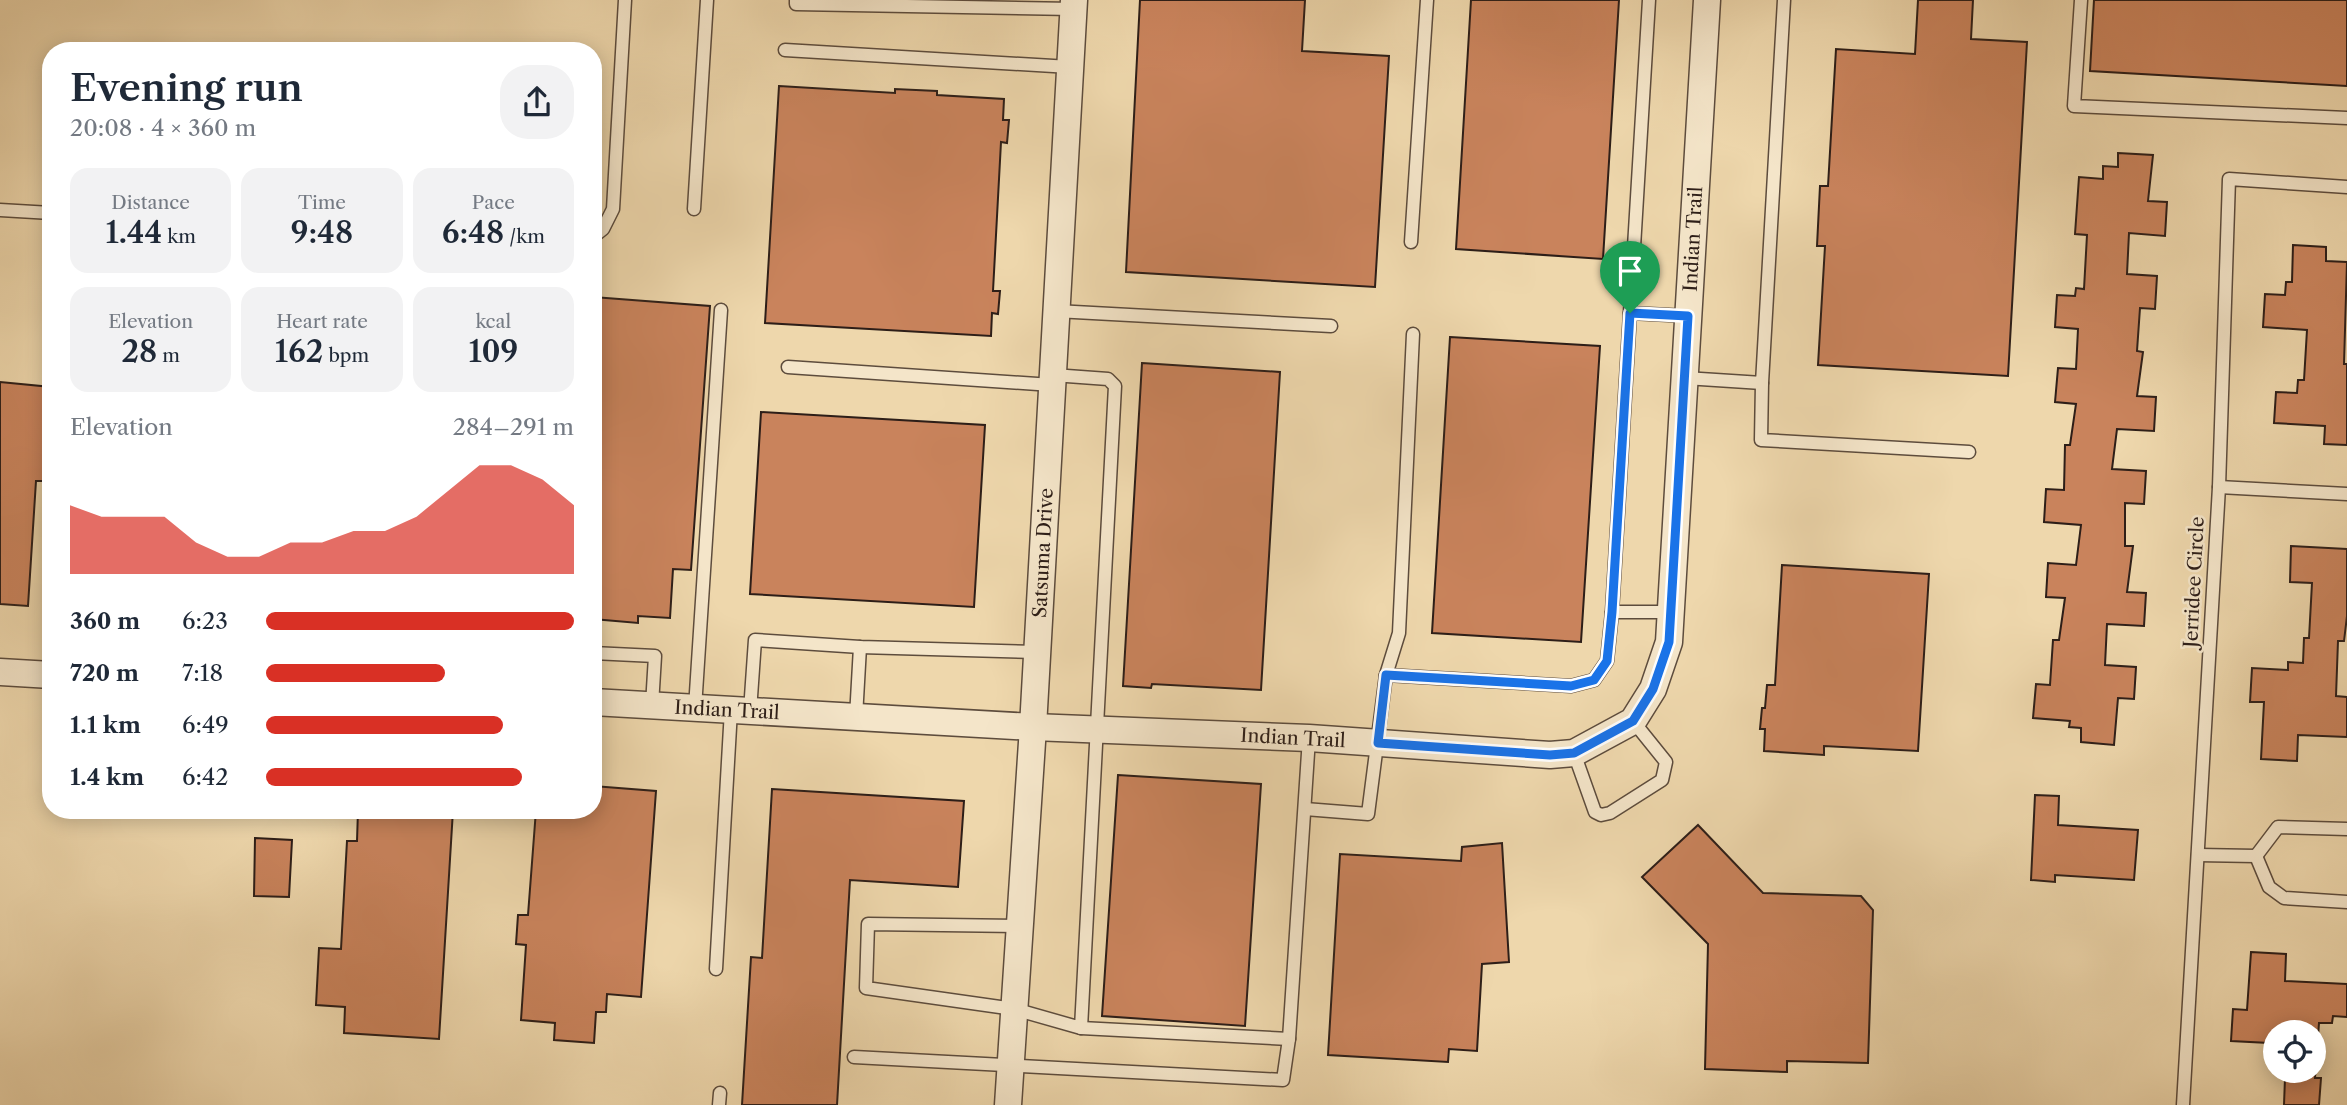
<!DOCTYPE html>
<html lang="en">
<head>
<meta charset="utf-8">
<style>
  body { margin:0; font-family:"Libre Caslon Text",serif; background:#f2f2f3; color:#1f2937; height:100vh; display:flex; flex-direction:column; font-size:26px; white-space:nowrap }
  * { box-sizing:border-box; margin:0 }
  p { font-size:23px; color:#747a83 }
  .icon { flex:none; width:38px; height:38px; fill:none; stroke:currentColor; stroke-width:2; stroke-linecap:round; stroke-linejoin:round }
  .map { position:relative; flex:1; overflow:hidden }
  .drawer { position:absolute; left:42px; top:42px; width:560px; height:777px; display:flex; flex-direction:column; background:#fff; border-radius:28px; box-shadow:0 4px 18px #0003 }
  .drawer>* { flex:none }
  .controls { position:absolute; left:2263px; top:1020px; display:grid; gap:14px }
  .controls a { display:grid; place-items:center; width:63px; height:63px; border-radius:50%; background:#fff; box-shadow:0 4px 18px #0003; font-size:35px }
  .pin { position:absolute; display:grid; place-items:center; width:60px; height:60px; color:#fff; margin:-72px -30px; border-radius:50% 50% 50% 0; rotate:-45deg; box-shadow:0 0 7px #0007 }
  .pin .icon { rotate:45deg }
  .round { display:grid; place-items:center; flex:none; width:74px; height:74px; border-radius:28px; background:#f2f2f3 }
  .overview { display:flex; align-items:center; justify-content:space-between; height:119px; padding:0 28px }
  h1 { font-size:38px; font-weight:600; line-height:52px }
  .stats { display:grid; grid-template-columns:repeat(3,1fr); gap:10px; height:119px; padding:7px 28px }
  .stats div { display:grid; align-content:center; border-radius:18px; background:#f2f2f3; text-align:center }
  .stats b { font-size:30px; font-weight:600 }
  .stats small { font-size:19px; font-weight:400 }
  .stats p { font-size:19px }
  .chart { height:196px; padding:14px 28px }
  .chart p { display:flex; justify-content:space-between }
  .chart svg { width:100%; height:126px; margin-top:7px; fill:#d93025; opacity:.7 }
  ul { padding:0 28px; list-style:none; font-size:23px }
  li { display:grid; grid-template-columns:112px 84px 1fr; align-items:center; height:52px }
  li i { height:18px; border-radius:9px; background:#d93025 }
  .map>svg:first-child { display:block }
  .building { fill:#c9835c; stroke:#2d1e18; stroke-width:2 }
  .lines { fill:none; stroke-linecap:round; stroke-linejoin:round }
  .lane-casing { stroke:#5d4c3d; stroke-width:15 }
  .street-casing { stroke:#5d4c3d; stroke-width:29 }
  .lane { stroke:#f4e5c9; stroke-width:12 }
  .street { stroke:#f4e5c9; stroke-width:26 }
  .route-casing { stroke:#fff; stroke-width:14 }
  .route { stroke:#1a73e8; stroke-width:9 }
  .labels { text-anchor:middle; dominant-baseline:central; stroke-width:5; stroke-linejoin:round; paint-order:stroke }
  .street-label { font-size:19px; fill:#2d1e18; stroke:#f4e5c9 }
</style>
</head>
<body>
<div class="map">
<svg width="2347" height="1105" viewBox="0 0 2347 1105">
  <rect width="100%" height="100%" fill="#eed7ac"/>
  <filter id="stains"><feTurbulence type="fractalNoise" baseFrequency=".00286" numOctaves="4"/><feColorMatrix values="0 0 0 0 .2 0 0 0 0 .09 0 0 0 0 .02 0 0 0 .5 -.17"/></filter>
  <radialGradient id="worn" r=".72"><stop offset=".6" stop-color="#630" stop-opacity="0"/><stop offset="1" stop-color="#630" stop-opacity=".3"/></radialGradient>
  <!-- building -->
  <g class="building">
    <polygon points="1140,0 1305,0 1302,51 1389,56 1375,287 1126,272"/>
    <polygon points="1471,0 1619,0 1603,259 1456,249"/>
    <polygon points="1918,0 1973,0 1971,39 2027,42 2008,376 1818,365 1825,246 1817,246 1820,186 1828,186 1836,49 1915,54"/>
    <polygon points="2094,0 2347,0 2347,86 2090,71"/>
    <polygon points="779,86 895,93 895,89 937,91 937,95 1004,99 1003,120 1009,120 1007,143 1001,142 993,291 1000,291 998,314 992,313 991,336 765,323"/>
    <polygon points="2118,153 2153,155 2148,201 2167,202 2165,236 2129,233 2127,274 2157,276 2155,309 2140,308 2137,351 2143,352 2137,396 2156,397 2154,431 2117,429 2112,469 2146,471 2144,504 2125,503 2125,546 2133,546 2127,592 2146,593 2144,626 2107,624 2105,665 2136,667 2134,699 2118,698 2114,745 2081,742 2081,728 2069,727 2070,721 2033,718 2036,684 2050,685 2053,640 2059,640 2065,598 2046,597 2048,563 2076,565 2081,525 2044,522 2046,489 2064,490 2065,445 2070,445 2076,404 2055,402 2058,368 2076,369 2078,329 2055,327 2057,295 2075,296 2076,288 2084,289 2087,235 2075,234 2079,177 2103,179 2103,166 2118,167"/>
    <polygon points="2293,245 2326,247 2326,261 2347,262 2344,364 2347,364 2347,445 2324,444 2325,426 2274,423 2276,392 2297,393 2298,380 2304,380 2307,330 2263,327 2265,294 2285,295 2286,282 2292,282"/>
    <polygon points="593,297 710,306 691,570 673,569 670,618 638,616 638,623 593,619"/>
    <polygon points="1450,337 1600,346 1581,642 1432,633"/>
    <polygon points="1142,363 1280,372 1261,690 1152,684 1151,688 1123,686"/>
    <polygon points="0,382 51,387 46,481 36,481 28,606 0,604"/>
    <polygon points="761,412 985,425 974,607 750,594"/>
    <polygon points="2291,546 2347,549 2347,616 2344,641 2338,641 2336,696 2347,697 2347,737 2298,735 2297,761 2261,759 2264,702 2250,702 2252,668 2288,670 2288,662 2303,663 2304,638 2309,638 2312,583 2290,582"/>
    <polygon points="1782,565 1929,574 1918,751 1824,746 1824,755 1764,751 1765,729 1760,729 1762,708 1765,708 1767,685 1775,685"/>
    <polygon points="1118,775 1261,784 1245,1026 1102,1016"/>
    <polygon points="593,786 656,791 641,997 607,994 606,1012 596,1012 594,1043 554,1040 555,1023 521,1020 526,945 516,944 518,915 528,915 536,810 593,810"/>
    <polygon points="772,789 964,801 958,887 850,880 837,1105 742,1105 751,957 762,958"/>
    <polygon points="2035,795 2059,796 2058,825 2138,830 2134,880 2055,875 2055,882 2031,880"/>
    <polygon points="358,810 453,810 439,1039 344,1033 345,1007 316,1005 319,948 341,949 347,841 357,841"/>
    <polygon points="1698,825 1763,893 1861,896 1873,910 1868,1063 1787,1061 1787,1072 1705,1069 1708,944 1642,877"/>
    <polygon points="255,838 292,840 289,897 254,896"/>
    <polygon points="1502,843 1509,962 1482,964 1477,1051 1449,1049 1448,1062 1328,1055 1340,854 1461,861 1462,847"/>
    <polygon points="2251,952 2286,954 2285,981 2347,984 2347,1017 2333,1016 2332,1023 2319,1023 2315,1078 2321,1078 2319,1105 2284,1105 2285,1078 2278,1077 2279,1071 2314,1071 2314,1032 2275,1032 2275,1051 2268,1051 2269,1043 2231,1041 2233,1009 2247,1010"/>
  </g>
  <g class="lines">
    <defs>
      <g id="lane">
        <polyline points="796,0 796,4 1073,9"/>
        <polyline points="1649,0 1630,313 1688,316"/>
        <polyline points="2081,0 2074,106 2347,118"/>
        <polyline points="785,50 1070,67"/>
        <polyline points="694,209 707,0"/>
        <polyline points="0,210 51,213"/>
        <polyline points="593,237 603,229 613,209 625,0"/>
        <polyline points="1411,242 1427,0"/>
        <polyline points="1056,311 1331,326"/>
        <polyline points="1630,313 1612,612 1671,612"/>
        <polyline points="788,367 1052,385"/>
        <polyline points="1685,378 1762,383 1784,0"/>
        <polyline points="1762,383 1761,440 1969,452"/>
        <polyline points="2219,487 2347,494"/>
        <polyline points="593,653 655,656 652,705"/>
        <polyline points="1386,675 1399,633 1413,334"/>
        <polyline points="695,708 721,310"/>
        <polyline points="750,711 755,640 860,647 1037,652"/>
        <polyline points="856,717 860,647"/>
        <polyline points="1574,753 1595,812 1601,815 1610,813 1662,780 1666,762 1633,721"/>
        <polyline points="1305,809 1368,814 1386,675 1571,686 1594,680 1607,661 1612,612"/>
        <polyline points="2198,855 2256,856 2278,827 2347,829"/>
        <polyline points="2256,856 2269,887 2284,898 2347,902"/>
        <polyline points="1020,926 868,924 866,988 1014,1009 1081,1028 1115,386 1108,379 1053,375"/>
        <polyline points="716,969 731,710"/>
        <polyline points="1081,1028 1289,1039 1309,738"/>
        <polyline points="854,1057 1283,1080 1289,1039"/>
        <polyline points="719,1105 720,1093"/>
        <polyline points="2183,1105 2219,487 2229,179 2347,187"/>
      </g>
      <g id="street">
        <polyline points="0,672 51,675"/>
        <polyline points="593,702 1033,727 1309,738 1550,755 1574,753 1633,721 1653,689 1669,642 1707,0"/>
        <polyline points="1008,1105 1033,727 1074,0"/>
      </g>
    </defs>
    <!-- lane casing -->
    <use href="#lane" class="lane-casing"/>
    <!-- street casing -->
    <use href="#street" class="street-casing"/>
    <!-- lane -->
    <use href="#lane" class="lane"/>
    <!-- street -->
    <use href="#street" class="street"/>
  </g>
  <g class="lines">
    <defs>
      <polygon id="route" points="1630,313 1688,316 1669,642 1653,689 1633,721 1574,753 1550,755 1378,743 1386,675 1571,686 1594,680 1607,661 1612,612"/>
    </defs>
    <!-- route casing -->
    <use href="#route" class="route-casing"/>
    <!-- route -->
    <use href="#route" class="route"/>
  </g>
  <g class="labels">
    <!-- street labels -->
    <g class="street-label">
      <text transform="translate(1693 239) rotate(-87)">Indian Trail</text>
      <text transform="translate(1043 553) rotate(-87)">Satsuma Drive</text>
      <text transform="translate(2194 582) rotate(-87)">Jerridee Circle</text>
      <text transform="translate(727 710) rotate(3)">Indian Trail</text>
      <text transform="translate(1293 738) rotate(3)">Indian Trail</text>
    </g>
  </g>
  <rect width="100%" height="100%" filter="url(#stains)"/>
  <rect width="100%" height="100%" fill="url(#worn)"/>
</svg>
<div class="controls">
<a><svg class="icon" aria-label="locate" viewBox="0 0 24 24"><circle cx="12" cy="12" r="6"/><path d="M12 2v4M12 18v4M2 12h4M18 12h4"/></svg></a>
</div>
<div class="pin" style="left:1630px;top:313px;background:#1e9e55"><svg class="icon" aria-label="arrive" viewBox="0 0 24 24"><path d="M6 21V4h12l-3 4 3 4H6"/></svg></div>
<section class="drawer">
<div class="overview"><div><h1>Evening run</h1><p>20:08 · 4 × 360 m</p></div><a class="round"><svg class="icon" aria-label="share" viewBox="0 0 24 24"><path d="M12 15V3M7 8l5-5 5 5M5 13v7h14v-7"/></svg></a></div>
<div class="stats">
<div><p>Distance</p><b>1.44<small> km</small></b></div>
<div><p>Time</p><b>9:48</b></div>
<div><p>Pace</p><b>6:48<small> /km</small></b></div>
</div>
<div class="stats">
<div><p>Elevation</p><b>28<small> m</small></b></div>
<div><p>Heart rate</p><b>162<small> bpm</small></b></div>
<div><p>kcal</p><b>109</b></div>
</div>
<div class="chart"><p><span>Elevation</span>284–291 m</p>
<svg viewBox="0 0 160 44" preserveAspectRatio="none"><path d="M0 44V20L10 24L20 24L30 24L40 33L50 38L60 38L70 33L80 33L90 29L100 29L110 24L120 15L130 6L140 6L150 11L160 20V44z"/></svg>
</div>
<ul>
<li><b>360 m</b>6:23<i style="width:100%"></i></li>
<li><b>720 m</b>7:18<i style="width:58%"></i></li>
<li><b>1.1 km</b>6:49<i style="width:77%"></i></li>
<li><b>1.4 km</b>6:42<i style="width:83%"></i></li>
</ul>
</section>
</div>
</body>
</html>
